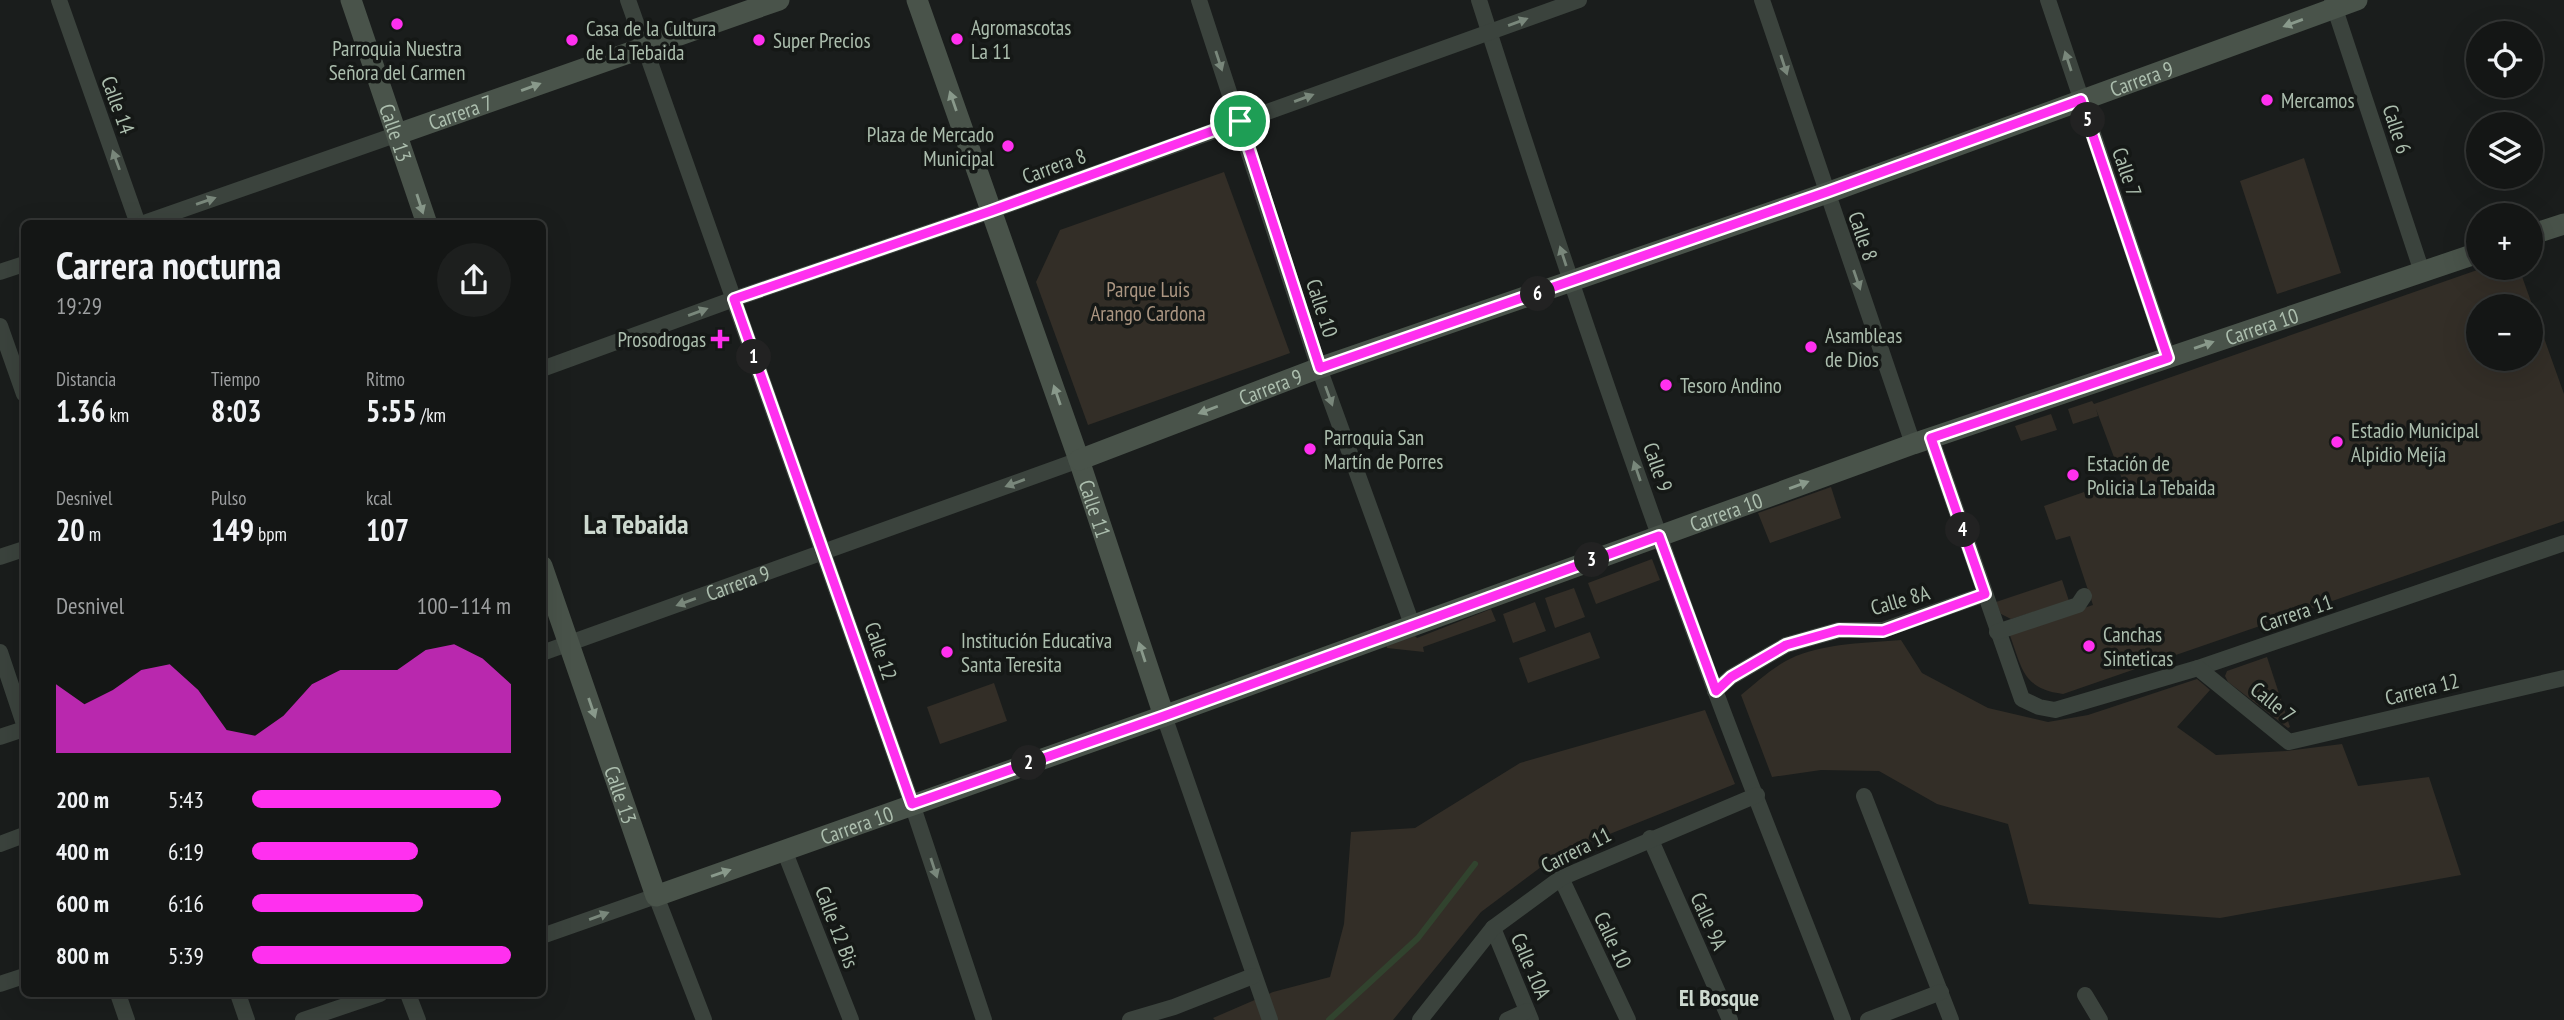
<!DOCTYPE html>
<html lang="es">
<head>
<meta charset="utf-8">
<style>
  body { margin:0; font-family:"PT Sans Narrow",sans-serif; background:#1d1f1e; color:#f1f3f6; height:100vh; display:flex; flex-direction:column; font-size:26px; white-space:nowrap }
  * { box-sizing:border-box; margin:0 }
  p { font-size:23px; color:#9d9fa0 }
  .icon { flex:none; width:38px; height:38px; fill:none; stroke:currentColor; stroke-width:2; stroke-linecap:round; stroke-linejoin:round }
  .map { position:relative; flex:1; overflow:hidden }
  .side { position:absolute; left:21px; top:220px; width:525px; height:777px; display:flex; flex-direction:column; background:#141615; border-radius:10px; box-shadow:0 7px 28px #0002,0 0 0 2px #333534 }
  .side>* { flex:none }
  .fabs { position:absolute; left:2466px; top:21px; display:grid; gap:14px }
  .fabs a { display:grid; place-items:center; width:77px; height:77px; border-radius:50%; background:#141615; box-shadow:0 7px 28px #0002,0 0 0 2px #333534; font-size:35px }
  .pin { position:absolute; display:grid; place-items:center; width:60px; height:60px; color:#fff; margin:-30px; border:4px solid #fff; border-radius:50%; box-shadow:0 2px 7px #0007 }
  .km { position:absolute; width:35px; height:35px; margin:-18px; border-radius:50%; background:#222; color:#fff; font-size:19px; line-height:35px; text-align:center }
  .round { display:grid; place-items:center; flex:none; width:74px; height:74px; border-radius:37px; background:#1d1f1e }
  .summary { display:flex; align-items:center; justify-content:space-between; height:119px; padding:0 35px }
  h1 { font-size:38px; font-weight:800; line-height:52px }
  .metrics { display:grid; grid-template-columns:repeat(3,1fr); gap:10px; height:119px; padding:7px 35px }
  .metrics div { display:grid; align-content:center }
  .metrics b { font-size:30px; font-weight:800 }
  .metrics small { font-size:19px; font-weight:400 }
  .metrics p { font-size:19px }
  .chart { height:196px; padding:14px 35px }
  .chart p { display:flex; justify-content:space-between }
  .chart svg { width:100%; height:126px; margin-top:7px; fill:#ff30ef; opacity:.7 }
  ul { padding:0 35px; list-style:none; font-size:23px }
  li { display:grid; grid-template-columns:112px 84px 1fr; align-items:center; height:52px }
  li i { height:18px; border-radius:9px; background:#ff30ef }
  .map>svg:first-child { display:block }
  .green { fill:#332e27; fill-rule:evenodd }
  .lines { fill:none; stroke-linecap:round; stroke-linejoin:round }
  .stream { stroke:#31432e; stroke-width:6 }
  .street { stroke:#3b433d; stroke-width:16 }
  .secondary { stroke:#49534a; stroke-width:21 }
  .oneway { fill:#79877b }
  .oneway2 { fill:#89998b }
  .route-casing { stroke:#fff; stroke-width:14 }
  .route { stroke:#ff30ef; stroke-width:9 }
  .poi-dot { fill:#ff30ef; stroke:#151816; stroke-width:2.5 }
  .labels { text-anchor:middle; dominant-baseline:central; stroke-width:7; stroke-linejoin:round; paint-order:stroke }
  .poi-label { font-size:21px; fill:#acbeae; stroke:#151816; text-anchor:start }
  .street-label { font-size:21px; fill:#acbeae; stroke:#151816 }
  .park-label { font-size:21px; fill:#aa9581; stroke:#151816 }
  .neighbourhood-label { font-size:23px; font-weight:bold; fill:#cdd9cf; stroke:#151816 }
  .district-label { font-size:28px; font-weight:bold; fill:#cdd9cf; stroke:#151816 }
</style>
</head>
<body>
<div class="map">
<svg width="2564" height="1020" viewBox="0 0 2564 1020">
  <rect width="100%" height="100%" fill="#1a1d1c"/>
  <!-- green -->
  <g class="green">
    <polygon points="2304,158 2341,273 2277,294 2240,181"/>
    <polygon points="1224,172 1290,353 1088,425 1036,282 1060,230"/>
    <path d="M 2483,268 L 2519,268 L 2564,394 L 2564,521 L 2063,694 C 2022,689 2022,667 2009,633 L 2093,605 L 2070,536 L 2056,540 L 2044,506 L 2084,492 L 2086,497 L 2124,484 L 2096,409 L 2098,416 L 2073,424 L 2068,409 L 2092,401 L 2094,404 ZM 2478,306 L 2530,306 L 2530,359 L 2478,359 Z"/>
    <polygon points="2051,414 2057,430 2021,441 2015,426"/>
    <polygon points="1831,487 1841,518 1770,543 1758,513"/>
    <polygon points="1652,559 1660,580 1596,604 1588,583"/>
    <polygon points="2062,580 2069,601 2011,619 2001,614 1996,602"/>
    <polygon points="1574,588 1585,617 1555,628 1545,598"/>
    <polygon points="1535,602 1546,631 1513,643 1503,614"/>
    <polygon points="1491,609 1496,621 1423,647 1424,652 1387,648 1387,646 1415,636 1417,638"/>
    <polygon points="1590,632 1600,658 1528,683 1519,658"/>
    <path d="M 1901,640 L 1922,673 L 1988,708 L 2048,722 L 2088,715 L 2197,679 L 2210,690 L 2177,727 L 2216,755 L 2286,751 L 2342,744 L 2358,786 L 2429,777 L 2461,875 L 2220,918 L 2029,904 L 2008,824 L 1937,804 L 1879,771 L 1821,770 L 1772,777 L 1741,695 C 1758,681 1775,665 1796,656 C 1829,643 1866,643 1901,640 Z"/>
    <polygon points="2267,657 2290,727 2288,728 2228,682 2225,676 2227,671"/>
    <polygon points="994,683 1007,721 940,744 927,707"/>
    <polygon points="1705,710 1735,784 1557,855 1481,912 1393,1020 1215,1020 1213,1018 1273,992 1330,977 1344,924 1351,832 1415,828 1520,763"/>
  </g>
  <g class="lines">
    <!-- stream -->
    <polyline class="stream" points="1329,1020 1418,938 1475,864"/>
    <!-- street -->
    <g class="street">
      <polyline points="59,0 138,224"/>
      <polyline points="628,0 912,804 984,1020"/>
      <polyline points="1199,0 1319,368 1413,627"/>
      <path d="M 1479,0 C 1553,232 1631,462 1715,690 C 1756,801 1801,910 1843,1020"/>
      <polyline points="1762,0 1913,444"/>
      <polyline points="2048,0 2168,357"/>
      <polyline points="2332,0 2422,272"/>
      <polyline points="141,224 398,134"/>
      <polyline points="0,272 24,264"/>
      <polyline points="0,326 24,394"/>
      <polyline points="542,369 734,299 991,211 1579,0"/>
      <polyline points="1931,438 2022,699 2039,707 2055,710 2198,668 2564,543"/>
      <polyline points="0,557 24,549"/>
      <polyline points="1997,632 2078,605 2084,596"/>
      <polyline points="0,652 24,724"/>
      <path id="s1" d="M 542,653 L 1079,460"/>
      <polyline points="2198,668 2289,742 2564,678"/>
      <polyline points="1715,691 1731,677 1786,645 1839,630 1883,630 1985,594"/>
      <polyline points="1164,716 1270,1020"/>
      <polyline points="0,737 24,729"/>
      <polyline points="1864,796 1951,1020"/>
      <polyline points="1650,838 1730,1020"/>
      <polyline points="0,844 24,835"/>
      <polyline points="784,850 851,1020"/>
      <polyline points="1561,878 1628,1020"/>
      <polyline points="1493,928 1531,1020"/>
      <polyline points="542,936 656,896 704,1020"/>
      <polyline points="0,984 24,976"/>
      <polyline points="118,994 127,1020"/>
      <polyline points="238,994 247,1020"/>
      <polyline points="408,994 418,1020"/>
      <polyline points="2085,995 2100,1020"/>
      <polyline points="303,1020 380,994"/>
      <polyline points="1130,1020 1174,1007 1253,976"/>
      <polyline points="1420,1020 1493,928 1561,878 1757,795"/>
      <polyline points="1507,1020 1527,1011"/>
      <polyline points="1868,1020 1941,992"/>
    </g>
    <!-- secondary -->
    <g class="secondary">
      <path id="s2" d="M 351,0 L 427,224"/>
      <path id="s3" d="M 917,0 L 1079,460 L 1164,716"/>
      <path id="s4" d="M 398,134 L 779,0"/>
      <polyline points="2530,235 2564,224"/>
      <path id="s5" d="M 1079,460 L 1319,368 L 1827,193 L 2357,0"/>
      <path id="s6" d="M 542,566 L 656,896 L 1164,716 L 1913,444 L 2478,253"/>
    </g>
  </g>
  <!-- one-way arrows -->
  <defs><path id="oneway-solid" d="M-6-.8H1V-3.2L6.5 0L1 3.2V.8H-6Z" transform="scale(1.75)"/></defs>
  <g class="oneway">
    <use href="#oneway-solid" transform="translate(1518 22) rotate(-20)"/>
    <use href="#oneway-solid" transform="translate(1219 61) rotate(72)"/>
    <use href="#oneway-solid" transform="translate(2068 61) rotate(-108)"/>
    <use href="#oneway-solid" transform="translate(1784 65) rotate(72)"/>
    <use href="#oneway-solid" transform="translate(1304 98) rotate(-20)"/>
    <use href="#oneway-solid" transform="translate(116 160) rotate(-110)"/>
    <use href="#oneway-solid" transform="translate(206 201) rotate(-19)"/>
    <use href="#oneway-solid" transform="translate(1563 256) rotate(-108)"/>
    <use href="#oneway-solid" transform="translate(1857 280) rotate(71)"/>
    <use href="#oneway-solid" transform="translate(698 312) rotate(-20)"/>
    <use href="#oneway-solid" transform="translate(1329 396) rotate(70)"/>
    <use href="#oneway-solid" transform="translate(1637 471) rotate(-109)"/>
    <use href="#oneway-solid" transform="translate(1015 483) rotate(160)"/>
    <use href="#oneway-solid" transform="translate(686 602) rotate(160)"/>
    <use href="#oneway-solid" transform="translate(934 868) rotate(72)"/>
    <use href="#oneway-solid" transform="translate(599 916) rotate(-20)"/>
  </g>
  <g class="oneway2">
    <use href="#oneway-solid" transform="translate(2293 23) rotate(160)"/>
    <use href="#oneway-solid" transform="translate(531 87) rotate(-20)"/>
    <use href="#oneway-solid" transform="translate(953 101) rotate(-109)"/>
    <use href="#oneway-solid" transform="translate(420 204) rotate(72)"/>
    <use href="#oneway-solid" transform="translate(2204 345) rotate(-19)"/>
    <use href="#oneway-solid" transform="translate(1057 395) rotate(-109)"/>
    <use href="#oneway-solid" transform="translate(1208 410) rotate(159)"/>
    <use href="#oneway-solid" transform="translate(1799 485) rotate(-20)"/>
    <use href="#oneway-solid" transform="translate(1142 652) rotate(-108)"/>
    <use href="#oneway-solid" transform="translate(592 708) rotate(71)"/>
    <use href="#oneway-solid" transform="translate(721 873) rotate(-19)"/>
  </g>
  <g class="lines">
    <defs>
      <polygon id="route" points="2081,100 2168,358 1931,438 1985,594 1883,631 1839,630 1786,645 1731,677 1716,691 1659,536 1164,716 912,804 734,299 991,211 1240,121 1320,368 1827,192"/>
    </defs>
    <!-- route casing -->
    <use href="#route" class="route-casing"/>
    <!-- route -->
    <use href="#route" class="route"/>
  </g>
  <!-- markers -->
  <g class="poi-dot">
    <circle cx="397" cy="24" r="7"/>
    <circle cx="957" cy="39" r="7"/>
    <circle cx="572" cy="40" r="7"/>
    <circle cx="759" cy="40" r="7"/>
    <circle cx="2267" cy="100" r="7"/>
    <circle cx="1008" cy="146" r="7"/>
    <path d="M716.5 328.5h7v7h7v7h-7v7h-7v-7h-7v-7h7z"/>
    <circle cx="1811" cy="347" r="7"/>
    <circle cx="1666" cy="385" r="7"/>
    <circle cx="2337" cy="442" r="7"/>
    <circle cx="1310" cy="449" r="7"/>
    <circle cx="2073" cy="475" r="7"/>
    <circle cx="2089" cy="646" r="7"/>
    <circle cx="947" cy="652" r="7"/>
  </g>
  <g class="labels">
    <!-- poi labels -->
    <g class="poi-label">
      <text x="971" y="27">Agromascotas<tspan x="971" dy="24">La 11</tspan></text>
      <text x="586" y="28">Casa de la Cultura<tspan x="586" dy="24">de La Tebaida</tspan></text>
      <text x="773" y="40">Super Precios</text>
      <text x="397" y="48" text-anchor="middle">Parroquia Nuestra<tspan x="397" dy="24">Señora del Carmen</tspan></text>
      <text x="2281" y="100">Mercamos</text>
      <text x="994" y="134" text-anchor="end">Plaza de Mercado<tspan x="994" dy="24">Municipal</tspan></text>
      <text x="1825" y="335">Asambleas<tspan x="1825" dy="24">de Dios</tspan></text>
      <text x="706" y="339" text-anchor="end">Prosodrogas</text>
      <text x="1680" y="385">Tesoro Andino</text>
      <text x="2351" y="430">Estadio Municipal<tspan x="2351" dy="24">Alpidio Mejía</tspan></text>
      <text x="1324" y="437">Parroquia San<tspan x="1324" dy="24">Martín de Porres</tspan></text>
      <text x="2087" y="463">Estación de<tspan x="2087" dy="24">Policia La Tebaida</tspan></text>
      <text x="2103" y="634">Canchas<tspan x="2103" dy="24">Sinteticas</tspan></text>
      <text x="961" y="640">Institución Educativa<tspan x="961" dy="24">Santa Teresita</tspan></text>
    </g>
    <!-- street labels -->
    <g class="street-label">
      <text stroke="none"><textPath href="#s5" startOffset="1129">Carrera 9</textPath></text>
      <text transform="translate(118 105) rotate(70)">Calle 14</text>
      <text stroke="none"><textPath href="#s4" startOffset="66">Carrera 7</textPath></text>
      <text transform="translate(2397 129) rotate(72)">Calle 6</text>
      <text stroke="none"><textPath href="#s2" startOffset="140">Calle 13</textPath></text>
      <text transform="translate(1054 166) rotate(-20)">Carrera 8</text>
      <text transform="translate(2127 172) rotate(71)">Calle 7</text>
      <text transform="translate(1863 236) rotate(71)">Calle 8</text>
      <text transform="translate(1322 308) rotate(72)">Calle 10</text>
      <text stroke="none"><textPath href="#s6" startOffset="2053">Carrera 10</textPath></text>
      <text stroke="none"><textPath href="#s5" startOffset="205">Carrera 9</textPath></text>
      <text transform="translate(1658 467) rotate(71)">Calle 9</text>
      <text stroke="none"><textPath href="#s3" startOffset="539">Calle 11</textPath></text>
      <text stroke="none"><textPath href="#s6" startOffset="1486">Carrera 10</textPath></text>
      <text stroke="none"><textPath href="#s1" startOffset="208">Carrera 9</textPath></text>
      <text transform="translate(1900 600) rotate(-16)">Calle 8A</text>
      <text transform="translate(2296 613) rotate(-19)">Carrera 11</text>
      <text transform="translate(881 651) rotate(71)">Calle 12</text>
      <text transform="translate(2422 689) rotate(-14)">Carrera 12</text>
      <text transform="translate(2273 702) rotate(39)">Calle 7</text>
      <text stroke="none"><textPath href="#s6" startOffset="242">Calle 13</textPath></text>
      <text stroke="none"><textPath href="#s6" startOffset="562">Carrera 10</textPath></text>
      <text transform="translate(1576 850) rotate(-27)">Carrera 11</text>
      <text transform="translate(1709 921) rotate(66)">Calle 9A</text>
      <text transform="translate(837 927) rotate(69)">Calle 12 Bis</text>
      <text transform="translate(1613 940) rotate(65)">Calle 10</text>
      <text transform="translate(1531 966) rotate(67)">Calle 10A</text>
    </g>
    <!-- park labels -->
    <g class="park-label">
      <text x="1148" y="289">Parque Luis<tspan x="1148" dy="24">Arango Cardona</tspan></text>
    </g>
    <!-- neighbourhood labels -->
    <g class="neighbourhood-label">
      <text x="1719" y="997">El Bosque</text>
    </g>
    <!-- district labels -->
    <g class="district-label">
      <text x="636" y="523">La Tebaida</text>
    </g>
  </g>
</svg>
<div class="fabs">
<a><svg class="icon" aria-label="locate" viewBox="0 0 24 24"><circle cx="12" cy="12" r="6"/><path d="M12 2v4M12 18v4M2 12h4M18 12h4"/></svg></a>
<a><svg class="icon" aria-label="layers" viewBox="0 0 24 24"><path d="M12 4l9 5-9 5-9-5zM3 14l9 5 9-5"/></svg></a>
<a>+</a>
<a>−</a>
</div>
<div class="pin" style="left:1240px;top:121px;background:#1e9e55"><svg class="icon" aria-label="arrive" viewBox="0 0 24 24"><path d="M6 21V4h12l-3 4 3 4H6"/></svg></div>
<b class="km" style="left:754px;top:357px">1</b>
<b class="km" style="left:1029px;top:763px">2</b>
<b class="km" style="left:1592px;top:560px">3</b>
<b class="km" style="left:1963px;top:530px">4</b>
<b class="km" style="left:2088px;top:120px">5</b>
<b class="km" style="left:1538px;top:294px">6</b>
<section class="side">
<div class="summary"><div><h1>Carrera nocturna</h1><p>19:29</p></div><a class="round"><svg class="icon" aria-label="share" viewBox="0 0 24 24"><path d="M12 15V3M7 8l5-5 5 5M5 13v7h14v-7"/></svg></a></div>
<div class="metrics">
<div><p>Distancia</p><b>1.36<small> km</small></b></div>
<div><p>Tiempo</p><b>8:03</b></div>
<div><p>Ritmo</p><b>5:55<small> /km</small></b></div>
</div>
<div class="metrics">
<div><p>Desnivel</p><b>20<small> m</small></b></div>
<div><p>Pulso</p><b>149<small> bpm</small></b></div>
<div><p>kcal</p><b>107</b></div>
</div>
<div class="chart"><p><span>Desnivel</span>100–114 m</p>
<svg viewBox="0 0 160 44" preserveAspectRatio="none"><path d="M0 44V20L10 27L20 22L30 15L40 13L50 22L60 36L70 38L80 31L90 20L100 15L110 15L120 15L130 8L140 6L150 11L160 20V44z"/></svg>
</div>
<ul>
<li><b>200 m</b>5:43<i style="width:96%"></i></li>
<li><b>400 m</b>6:19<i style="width:64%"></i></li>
<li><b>600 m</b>6:16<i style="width:66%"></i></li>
<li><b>800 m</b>5:39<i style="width:100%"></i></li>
</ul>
</section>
</div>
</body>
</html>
